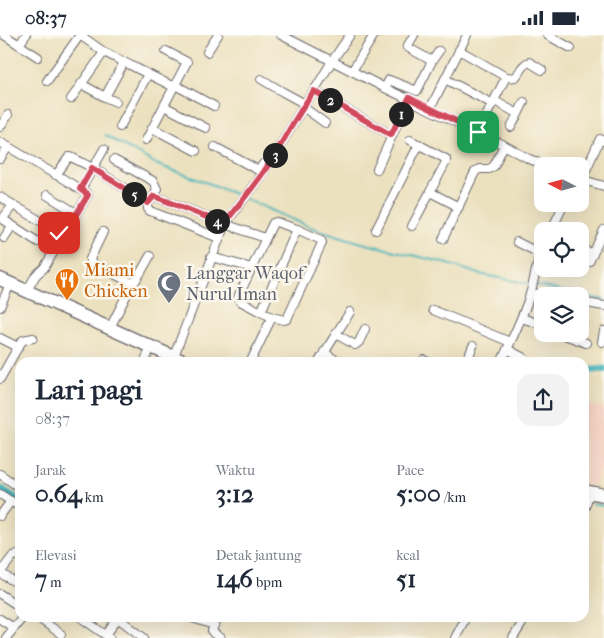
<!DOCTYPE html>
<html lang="id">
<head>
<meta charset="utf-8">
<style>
  body { margin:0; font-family:"IM FELL French Canon",serif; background:#f2f2f3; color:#1f2937; height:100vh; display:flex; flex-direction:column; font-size:19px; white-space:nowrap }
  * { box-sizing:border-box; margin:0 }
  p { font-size:16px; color:#747a83 }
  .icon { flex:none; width:28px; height:28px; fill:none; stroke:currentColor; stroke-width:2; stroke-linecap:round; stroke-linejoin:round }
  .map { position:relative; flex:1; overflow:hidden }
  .panel { position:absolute; left:15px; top:322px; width:574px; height:265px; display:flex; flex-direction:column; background:#fff; border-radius:15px; box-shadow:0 5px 20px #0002 }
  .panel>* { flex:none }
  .needle { width:32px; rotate:276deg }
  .controls { position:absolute; left:534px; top:122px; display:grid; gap:10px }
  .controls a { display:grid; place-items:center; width:55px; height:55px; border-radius:10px; background:#fff; box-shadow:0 5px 20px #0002; font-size:25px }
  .pin { position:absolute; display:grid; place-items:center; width:42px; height:42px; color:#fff; margin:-21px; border-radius:10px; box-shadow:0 2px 8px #0006 }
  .km { position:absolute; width:25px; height:25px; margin:-12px; border-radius:50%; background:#222; color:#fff; font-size:14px; line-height:25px; text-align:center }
  .round { display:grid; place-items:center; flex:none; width:52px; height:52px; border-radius:15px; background:#f2f2f3 }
  .headline { display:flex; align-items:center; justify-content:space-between; height:85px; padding:0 20px }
  h1 { font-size:28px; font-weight:700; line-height:38px }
  .stats { display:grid; grid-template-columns:repeat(3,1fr); gap:8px; height:85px; padding:5px 20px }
  .stats div { display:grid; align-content:center }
  .stats b { font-size:25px; font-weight:700 }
  .stats small { font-size:14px; font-weight:400 }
  .stats p { font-size:14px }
  .status { display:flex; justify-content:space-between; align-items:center; height:35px; padding:0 25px; background:#fff; direction:ltr }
  .status svg { height:14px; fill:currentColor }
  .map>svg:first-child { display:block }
  .built { fill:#f6d2c3 }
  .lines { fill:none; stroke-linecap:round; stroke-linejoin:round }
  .stream { stroke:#44b4bc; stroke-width:2 }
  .canal { stroke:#44b4bc; stroke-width:7 }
  .minor-casing { stroke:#696569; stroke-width:10 }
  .primary-casing { stroke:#696569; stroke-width:15 }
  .minor { stroke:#fff; stroke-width:8 }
  .primary { stroke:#fff; stroke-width:12 }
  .route-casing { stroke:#fff; stroke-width:10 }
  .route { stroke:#d1495b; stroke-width:6 }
  .labels { text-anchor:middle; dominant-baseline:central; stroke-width:5; stroke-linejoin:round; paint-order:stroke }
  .food-label { font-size:18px; fill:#c56008; stroke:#fbf7ec; text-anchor:start }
  .worship-label { font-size:18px; fill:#5b616d; stroke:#fbf7ec; text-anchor:start }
</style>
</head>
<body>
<div class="status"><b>08:37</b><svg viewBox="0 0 49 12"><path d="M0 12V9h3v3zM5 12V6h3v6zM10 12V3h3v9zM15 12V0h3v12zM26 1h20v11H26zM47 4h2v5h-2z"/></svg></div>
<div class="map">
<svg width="604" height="603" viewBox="0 0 604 603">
  <rect width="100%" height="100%" fill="#fbf7ec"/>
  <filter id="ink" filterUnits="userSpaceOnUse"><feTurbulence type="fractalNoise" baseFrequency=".02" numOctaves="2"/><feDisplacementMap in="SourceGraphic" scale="10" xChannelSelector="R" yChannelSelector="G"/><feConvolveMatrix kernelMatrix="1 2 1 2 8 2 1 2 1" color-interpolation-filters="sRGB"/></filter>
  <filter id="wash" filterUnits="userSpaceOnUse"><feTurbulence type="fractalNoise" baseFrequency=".0096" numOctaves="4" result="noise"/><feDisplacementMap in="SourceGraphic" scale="20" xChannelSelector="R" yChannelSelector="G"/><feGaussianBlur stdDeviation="1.12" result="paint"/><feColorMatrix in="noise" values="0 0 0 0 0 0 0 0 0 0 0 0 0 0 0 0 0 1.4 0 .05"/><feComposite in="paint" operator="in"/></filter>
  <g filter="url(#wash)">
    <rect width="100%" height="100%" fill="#ece1bf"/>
    <!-- built -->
    <polygon class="built" points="584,368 604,374 604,425 595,450 584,448"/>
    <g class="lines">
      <!-- stream -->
      <g class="stream">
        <polyline points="105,100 158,130 219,152 241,162"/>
        <polyline points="246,164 310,192 362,208 445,228 479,239 530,249"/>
        <polyline points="535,250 604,265"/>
        <polyline points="592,469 604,471"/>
      </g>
      <!-- canal -->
      <g class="canal">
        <polyline points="584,336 604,334"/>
        <polyline points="0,453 20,466"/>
      </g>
    </g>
  </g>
  <g filter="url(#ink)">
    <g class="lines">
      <defs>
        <g id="minor">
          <polyline points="4,0 38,22"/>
          <polyline points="80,0 104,17 174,52"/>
          <polyline points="281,0 391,56 504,110 529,124 548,131"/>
          <polyline points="414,0 407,12 432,26"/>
          <polyline points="547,0 571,13"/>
          <polyline points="19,10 26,0"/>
          <polyline points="459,15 506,42 478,97"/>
          <polyline points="207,17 218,0"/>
          <polyline points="352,36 374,0"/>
          <path d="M 506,42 C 509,42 512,43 515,42 C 519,41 520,30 529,27 L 542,35"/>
          <polyline points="261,44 283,57 305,69"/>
          <polyline points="445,44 493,69"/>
          <polyline points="47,46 80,0"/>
          <polyline points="81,49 105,62 124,27"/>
          <polyline points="175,50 214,71"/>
          <polyline points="385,53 389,45 417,56 432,26 439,16"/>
          <polyline points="314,56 391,100"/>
          <polyline points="105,62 116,67"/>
          <polyline points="71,64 104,17"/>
          <polyline points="495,66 518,79 511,92"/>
          <polyline points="164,71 206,93"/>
          <polyline points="303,72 325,88"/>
          <polyline points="430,74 467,0"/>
          <polyline points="518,79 524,67"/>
          <polyline points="0,92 8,80"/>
          <polyline points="120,92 148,39"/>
          <polyline points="152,93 196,116"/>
          <polyline points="146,105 187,27 166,16"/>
          <polyline points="410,105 446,124 446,127 430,157"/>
          <polyline points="0,107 56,140 69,122 71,122 93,133 148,168 148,174 150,176 219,203"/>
          <polyline points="215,112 258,135 259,136 263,129"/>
          <polyline points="0,124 8,112"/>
          <polyline points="114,125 153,146 157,154 154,161"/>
          <polyline points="377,134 409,63"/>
          <polyline points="580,144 604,151"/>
          <polyline points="582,144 600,104 604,106"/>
          <polyline points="81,154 104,114"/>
          <polyline points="47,160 76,178"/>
          <polyline points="0,162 64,200"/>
          <polyline points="148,168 154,161 225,189 265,203"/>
          <polyline points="13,170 4,182 4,185 38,207"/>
          <polyline points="412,191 430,157 459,172"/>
          <polyline points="376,195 419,109"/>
          <polyline points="551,196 564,169"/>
          <polyline points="103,197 90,224 90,227 128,246 133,249"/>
          <polyline points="4,203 12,191"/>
          <polyline points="443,204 475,137 479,134 489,134 494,131 504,110"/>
          <polyline points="517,207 541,219"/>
          <polyline points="580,213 593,219"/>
          <polyline points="211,222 252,233"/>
          <polyline points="589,227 604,195"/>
          <polyline points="26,257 36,240 44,233 88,160 86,158 57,140"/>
          <polyline points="531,258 547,261"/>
          <polyline points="580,267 604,271"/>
          <polyline points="0,272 10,249"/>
          <polyline points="433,275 510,307"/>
          <polyline points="261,277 240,266 238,263 239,260 273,188 276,187 297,194"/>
          <polyline points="522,283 542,290"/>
          <polyline points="110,293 128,257 141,237 150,221"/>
          <polyline points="580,294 583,287"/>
          <polyline points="336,299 350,277"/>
          <polyline points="562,299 586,308"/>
          <polyline points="0,303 18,312 0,344"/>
          <polyline points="602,307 604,296"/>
          <polyline points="18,312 23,305 33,303"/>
          <polyline points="507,314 524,323"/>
          <polyline points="324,317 337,326"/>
          <polyline points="174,321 225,189 249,157 271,126 303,72 317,51 332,26 350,0"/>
          <polyline points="424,325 430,328"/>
          <polyline points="144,328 151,312"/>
          <polyline points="250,328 272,282 261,277 297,194 321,205 322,208 287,284 284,285 272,282"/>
          <polyline points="318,328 336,299 355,310 359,307 365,294"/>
          <polyline points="466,328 473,311"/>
          <path d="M 501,328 C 511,305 523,283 530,259 C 535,244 536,229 542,214"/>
          <polyline points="0,439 20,453"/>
          <polyline points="0,459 20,472"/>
          <polyline points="584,475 590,457"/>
          <polyline points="0,481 11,466"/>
          <polyline points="0,538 13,521 16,520 20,522"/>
          <polyline points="0,538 20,550"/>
          <polyline points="0,559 20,572"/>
          <polyline points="37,582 61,599"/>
          <polyline points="80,582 110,603"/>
          <polyline points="189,582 214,590"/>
          <polyline points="219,582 214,590 212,596 213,598 221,603"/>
          <polyline points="118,583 144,603"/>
          <polyline points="0,584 14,593"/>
          <polyline points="106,600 118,583 117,582"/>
          <polyline points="6,603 23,582"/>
          <polyline points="455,603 466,582"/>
          <polyline points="513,603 526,582"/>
        </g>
        <g id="primary">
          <polyline points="0,244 187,328"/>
          <polyline points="584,456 604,460"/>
        </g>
      </defs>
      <!-- minor casing -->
      <use href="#minor" class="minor-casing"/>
      <!-- primary casing -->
      <use href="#primary" class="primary-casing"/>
      <!-- minor -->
      <use href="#minor" class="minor"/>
      <!-- primary -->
      <use href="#primary" class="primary"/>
    </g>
  </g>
  <g class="lines" filter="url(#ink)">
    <defs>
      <path id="route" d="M 59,198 L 64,200 L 88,160 L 80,154 L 92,133 L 148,168 L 154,161 L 224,189 C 240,168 257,148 271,126 C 285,103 298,78 314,56 L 391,100 L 409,63 L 478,97"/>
    </defs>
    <!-- route casing -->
    <use href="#route" class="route-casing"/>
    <!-- route -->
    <use href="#route" class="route"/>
  </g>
  <!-- icons -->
  <defs>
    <symbol id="restaurant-pin" viewBox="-11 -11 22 30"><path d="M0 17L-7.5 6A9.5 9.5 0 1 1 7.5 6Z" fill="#e8710a" stroke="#fbf7ec"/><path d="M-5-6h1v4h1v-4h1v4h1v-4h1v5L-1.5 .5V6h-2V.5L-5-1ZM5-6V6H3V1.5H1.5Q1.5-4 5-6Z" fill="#fff"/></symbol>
    <symbol id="mosque-pin" viewBox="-11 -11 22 30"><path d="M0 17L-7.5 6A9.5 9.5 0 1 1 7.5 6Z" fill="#6b7280" stroke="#fbf7ec"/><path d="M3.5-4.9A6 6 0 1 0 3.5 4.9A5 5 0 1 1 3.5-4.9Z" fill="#fff"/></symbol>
  </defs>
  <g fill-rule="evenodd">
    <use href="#restaurant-pin" x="53" y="231" width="28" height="38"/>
    <use href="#mosque-pin" x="155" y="234" width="28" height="38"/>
  </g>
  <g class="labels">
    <!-- food labels -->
    <g class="food-label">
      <text x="84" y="235">Miami<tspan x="84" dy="21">Chicken</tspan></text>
    </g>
    <!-- worship labels -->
    <g class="worship-label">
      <text x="186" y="238">Langgar Waqof<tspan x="186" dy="21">Nurul Iman</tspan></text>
    </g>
  </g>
</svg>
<div class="controls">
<a><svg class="needle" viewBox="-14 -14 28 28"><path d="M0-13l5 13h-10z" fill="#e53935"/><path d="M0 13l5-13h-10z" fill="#747a83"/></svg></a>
<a><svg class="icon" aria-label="locate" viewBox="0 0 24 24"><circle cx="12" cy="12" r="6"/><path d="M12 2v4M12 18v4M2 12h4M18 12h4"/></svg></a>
<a><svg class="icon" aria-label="layers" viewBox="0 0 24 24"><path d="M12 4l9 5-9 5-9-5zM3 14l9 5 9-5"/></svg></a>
</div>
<div class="pin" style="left:478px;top:97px;background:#1e9e55"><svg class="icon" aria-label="arrive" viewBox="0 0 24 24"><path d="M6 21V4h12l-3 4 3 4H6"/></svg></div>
<div class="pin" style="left:59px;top:198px;background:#d93025"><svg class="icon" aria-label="check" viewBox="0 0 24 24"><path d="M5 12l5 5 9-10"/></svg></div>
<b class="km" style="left:401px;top:79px">1</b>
<b class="km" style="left:330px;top:65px">2</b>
<b class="km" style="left:275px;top:120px">3</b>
<b class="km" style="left:217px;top:186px">4</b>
<b class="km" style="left:134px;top:159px">5</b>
<section class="panel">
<div class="headline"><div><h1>Lari pagi</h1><p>08:37</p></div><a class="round"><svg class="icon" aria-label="share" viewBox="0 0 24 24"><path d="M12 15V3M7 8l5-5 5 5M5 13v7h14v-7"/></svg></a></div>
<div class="stats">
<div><p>Jarak</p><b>0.64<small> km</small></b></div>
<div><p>Waktu</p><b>3:12</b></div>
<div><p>Pace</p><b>5:00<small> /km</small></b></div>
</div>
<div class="stats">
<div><p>Elevasi</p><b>7<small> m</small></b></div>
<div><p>Detak jantung</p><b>146<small> bpm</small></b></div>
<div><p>kcal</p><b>51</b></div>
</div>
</section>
</div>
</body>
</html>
